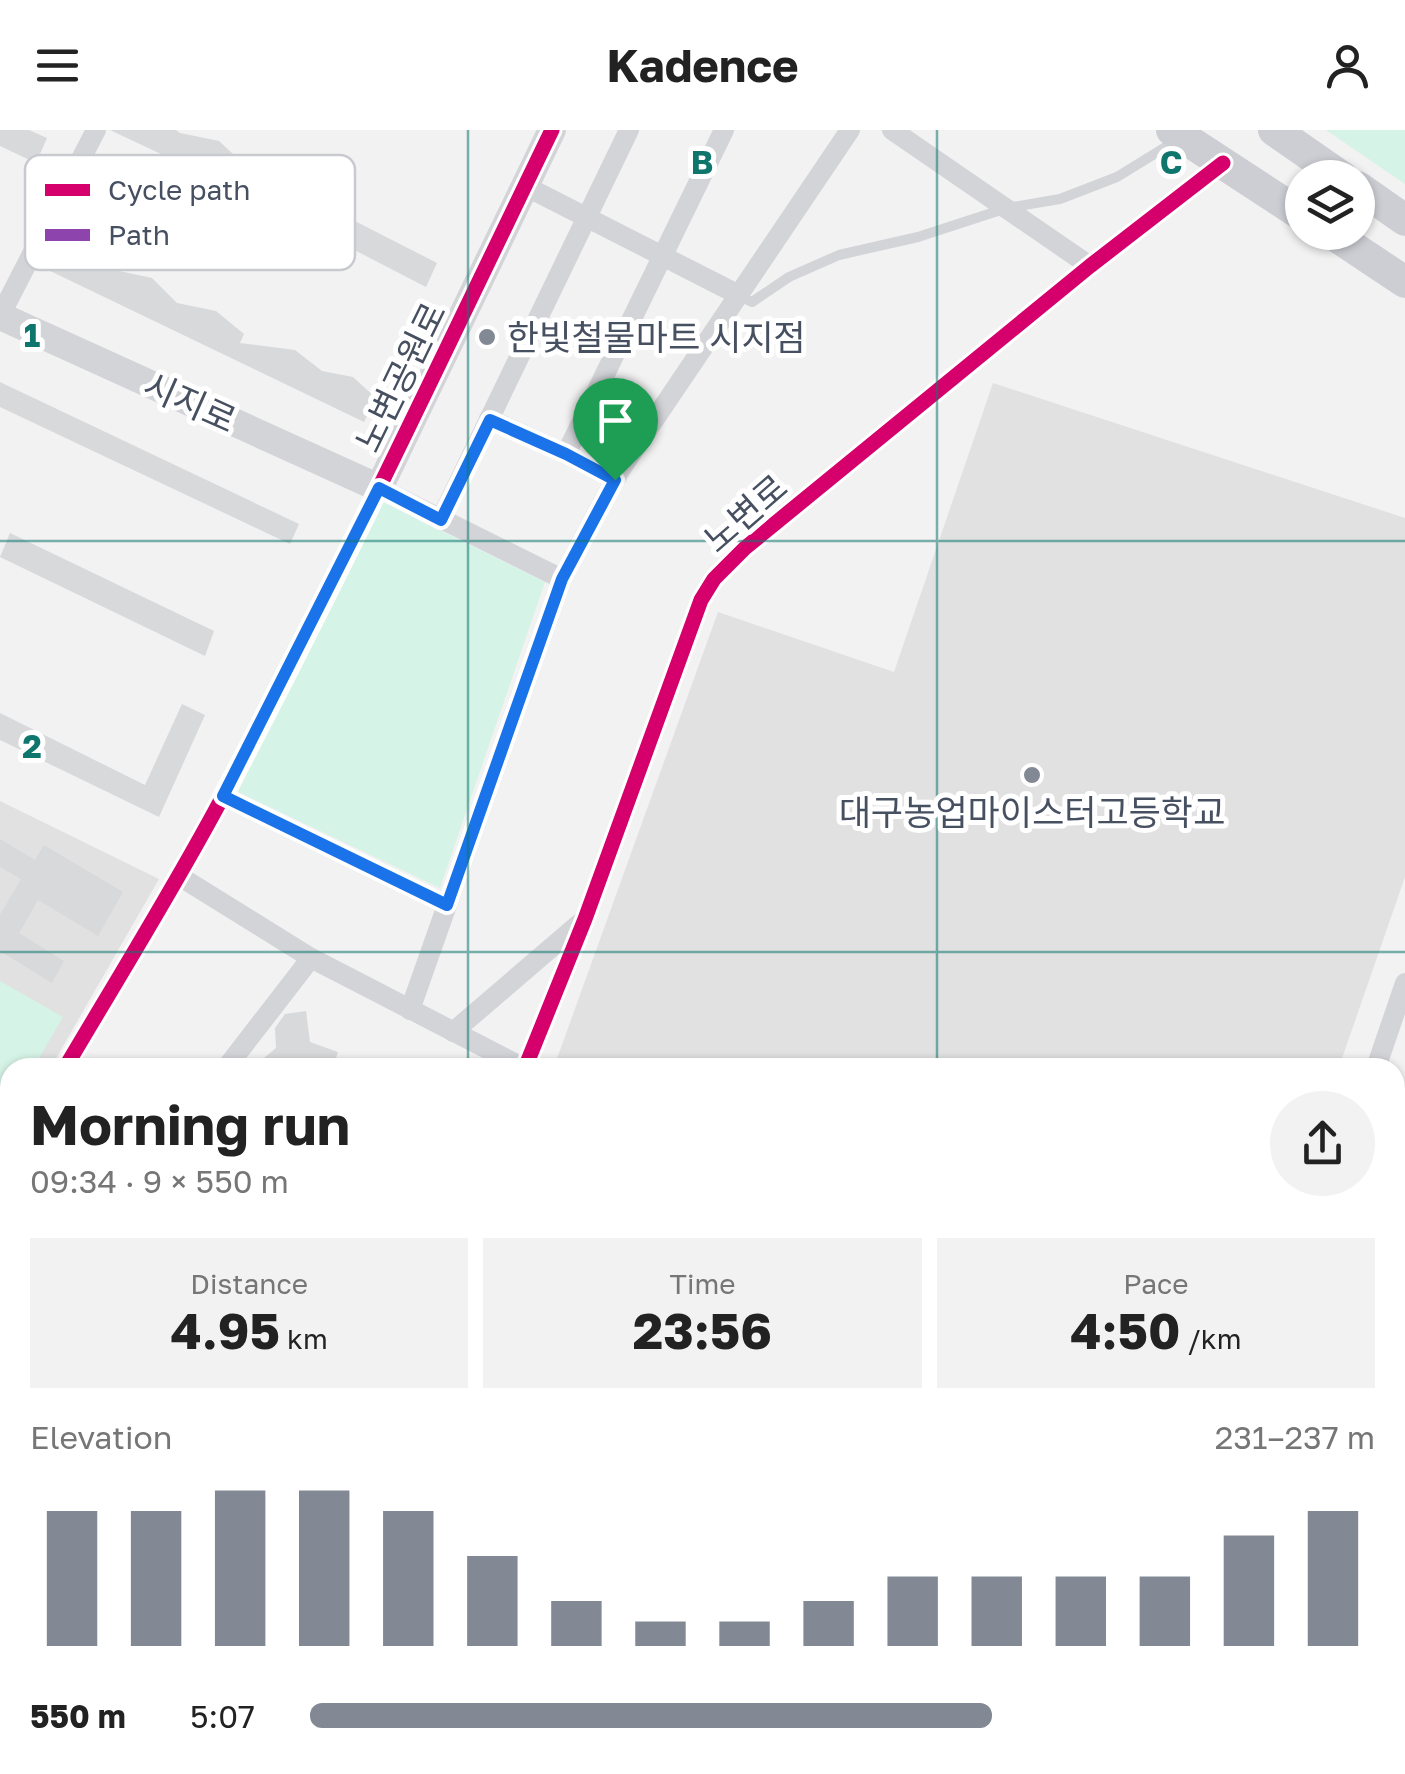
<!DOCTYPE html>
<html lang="en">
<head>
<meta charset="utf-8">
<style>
  body { margin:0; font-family:"Golos Text","Noto Sans KR",sans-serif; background:#f2f2f2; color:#222; height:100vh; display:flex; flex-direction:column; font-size:38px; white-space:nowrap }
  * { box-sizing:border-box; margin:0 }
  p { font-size:32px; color:#767676 }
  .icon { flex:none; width:55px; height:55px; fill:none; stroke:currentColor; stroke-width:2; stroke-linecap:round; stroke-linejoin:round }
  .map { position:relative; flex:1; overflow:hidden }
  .sheet { position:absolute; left:0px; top:928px; width:1405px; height:718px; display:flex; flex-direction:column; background:#fff; border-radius:30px 30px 0 0; box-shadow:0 2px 8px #0004 }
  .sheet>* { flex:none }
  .fabs { position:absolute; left:1285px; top:30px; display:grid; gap:20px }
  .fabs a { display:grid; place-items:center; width:90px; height:90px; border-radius:50%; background:#fff; box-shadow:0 2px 8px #0004; font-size:50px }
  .pin { position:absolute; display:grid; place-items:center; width:85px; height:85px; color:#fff; margin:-102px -42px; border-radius:50% 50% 50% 0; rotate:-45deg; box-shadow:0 0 10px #0007 }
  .pin .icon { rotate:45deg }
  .round { display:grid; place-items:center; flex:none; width:105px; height:105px; border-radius:52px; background:#f2f2f2 }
  .head { display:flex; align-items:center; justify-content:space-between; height:170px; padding:0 30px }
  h1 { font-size:55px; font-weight:700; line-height:75px }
  .figures { display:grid; grid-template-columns:repeat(3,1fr); gap:15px; height:170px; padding:10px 30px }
  .figures div { display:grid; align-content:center; border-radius:0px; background:#f2f2f2; text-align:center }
  .figures b { font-size:50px; font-weight:700 }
  .figures small { font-size:28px; font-weight:400 }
  .figures p { font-size:28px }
  .chart { height:280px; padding:20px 30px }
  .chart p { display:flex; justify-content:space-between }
  .chart svg { width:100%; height:180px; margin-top:10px; stroke:#838994; stroke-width:6 }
  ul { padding:0 30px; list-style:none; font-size:32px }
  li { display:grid; grid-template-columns:160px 120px 1fr; align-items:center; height:75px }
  li i { height:25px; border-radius:12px; background:#838994 }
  header { display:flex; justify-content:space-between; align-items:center; height:130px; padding:0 30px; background:#fff; font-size:45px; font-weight:700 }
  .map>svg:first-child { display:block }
  .education { fill:#e1e1e2 }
  .green { fill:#d5f3e6 }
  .water { fill:#a7d5f5 }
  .building { fill:#d8d9db }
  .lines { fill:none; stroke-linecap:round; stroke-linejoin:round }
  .lane { stroke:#d3d4d8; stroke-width:10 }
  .street { stroke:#d3d4d8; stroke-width:20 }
  .secondary { stroke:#d2d4d8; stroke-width:28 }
  .primary { stroke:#ccced4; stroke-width:32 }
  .quiet { stroke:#8e44ad; stroke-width:12; stroke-dasharray:25 12; stroke-linecap:butt }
  .cycleway-casing { stroke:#fff; stroke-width:21 }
  .cycleway { stroke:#d6006c; stroke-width:15 }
  .route-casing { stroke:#fff; stroke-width:20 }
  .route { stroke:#1a73e8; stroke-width:12 }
  .grid { fill:none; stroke:#0f766e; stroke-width:2.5; stroke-opacity:0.55 }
  .poi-dot { fill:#838994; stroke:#fff; stroke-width:4 }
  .labels { text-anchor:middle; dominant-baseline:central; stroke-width:10; stroke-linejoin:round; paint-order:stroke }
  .poi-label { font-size:35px; fill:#475061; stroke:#fff; text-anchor:start }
  .street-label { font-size:35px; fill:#475061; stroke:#fff }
  .key { fill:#fff; stroke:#c8cad0; stroke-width:2.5 }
  .key-label { font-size:28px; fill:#475061 }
  .grid-label { font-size:32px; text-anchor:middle; font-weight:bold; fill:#0f766e; stroke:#fff; stroke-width:10; stroke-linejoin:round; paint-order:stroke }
</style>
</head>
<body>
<header><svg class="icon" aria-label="menu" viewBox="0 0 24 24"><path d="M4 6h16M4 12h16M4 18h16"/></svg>Kadence<svg class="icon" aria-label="person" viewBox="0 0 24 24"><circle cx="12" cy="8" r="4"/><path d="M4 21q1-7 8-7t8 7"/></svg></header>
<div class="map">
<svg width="1405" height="1644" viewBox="0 0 1405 1644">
  <rect width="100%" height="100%" fill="#f3f2f2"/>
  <!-- education -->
  <g class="education">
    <polygon points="993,253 1405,388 1405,747 1339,937 554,937 718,482 894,542"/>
    <polygon points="0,671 159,749 51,937 10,938 10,1008 0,1002"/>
    <polygon points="303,1635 911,1635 908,1644 300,1644"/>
    <polygon points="966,1635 1228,1635 1240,1639 1238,1644 963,1644"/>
  </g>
  <!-- green -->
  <g class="green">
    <polygon points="1326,0 1405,0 1405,54"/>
    <polygon points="381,371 545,452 440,758 238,662"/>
    <polygon points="0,851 63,887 34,937 10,938 10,980 7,984 0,980"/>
  </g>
  <!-- water -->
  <polygon class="water" points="506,1635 883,1635 880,1644 509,1644"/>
  <!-- building -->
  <g class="building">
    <polygon points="0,0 29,0 47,8 36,33 0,16"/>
    <polygon points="110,0 176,0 180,3 219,11 245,35 285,43 313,67 303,91"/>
    <polygon points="349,88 437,133 426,157 337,111"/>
    <polygon points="56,114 90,120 110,139 152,148 177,173 216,181 244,204 240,213 295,220 322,241 353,247 376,268 364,292 44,138"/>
    <polygon points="0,252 299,394 290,414 0,277"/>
    <polygon points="10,403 214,501 205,526 0,427"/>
    <polygon points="182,574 205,585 159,687 0,610 0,583 145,655"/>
    <polygon points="0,709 35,730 44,715 123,762 98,806 38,770 19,803 64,831 52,853 0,821 0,785 21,749 0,737"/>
    <polygon points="306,881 310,912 338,922 333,938 252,938 276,918 275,898 285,884"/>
  </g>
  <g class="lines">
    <!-- lane -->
    <polyline class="lane" points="739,166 752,172 789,147 839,125 918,107 1007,78 1060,69 1117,47 1177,10"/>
    <!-- street -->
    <g class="street">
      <polyline points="892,0 1090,136"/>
      <polyline points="525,56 739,165"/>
      <polyline points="0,186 96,0"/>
      <polyline points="489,289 566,324 615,350"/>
      <polyline points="566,324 724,0"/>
      <polyline points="441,389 629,0"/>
      <polyline points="223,666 447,775"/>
      <polyline points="179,746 311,828 524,938"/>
      <polyline points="410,880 562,449 619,342 850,0"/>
      <polyline points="453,902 580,793"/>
      <polyline points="65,938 179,746 223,666 379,358 562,449"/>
      <polyline points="226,938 311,828"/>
      <polyline points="525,938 585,789 701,470 714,449 745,418 1090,136 1223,33"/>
      <polyline points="1376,938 1405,853"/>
      <polyline points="0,1044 10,1028"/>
      <polyline points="0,1149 10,1150"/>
      <polyline points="0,1303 10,1304"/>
      <polyline points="0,1451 10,1372"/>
      <polyline points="0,1582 10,1585"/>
      <polyline points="150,1635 175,1644"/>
      <polyline points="1297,1635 1312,1644"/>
      <polyline points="275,1644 279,1635"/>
      <polyline points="946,1644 949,1635"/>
    </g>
    <!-- secondary -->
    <g class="secondary">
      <polyline points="0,186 379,358 552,0"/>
      <polyline points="1395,1231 1405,1199"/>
      <polyline points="1268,1644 1270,1635"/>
    </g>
    <!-- primary -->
    <g class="primary">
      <polyline points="1172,0 1302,85"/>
      <polyline points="1274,0 1343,48"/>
      <polyline points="1358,57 1405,90"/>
      <polyline points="1330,102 1405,152"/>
    </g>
    <!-- quiet -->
    <polyline class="quiet" points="483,1635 484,1644"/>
    <defs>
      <g id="cycleway">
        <path d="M 65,938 C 118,848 173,760 222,668 C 338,449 444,223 552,0"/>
        <polyline points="525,938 585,789 701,470 714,449 745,418 1090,136 1223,33"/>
      </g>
    </defs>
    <!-- cycleway casing -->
    <use href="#cycleway" class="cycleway-casing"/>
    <!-- cycleway -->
    <use href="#cycleway" class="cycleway"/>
  </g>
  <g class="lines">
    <defs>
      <polygon id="route" points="490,290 566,324 615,350 562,449 447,775 223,666 379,358 441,390"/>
    </defs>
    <!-- route casing -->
    <use href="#route" class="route-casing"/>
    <!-- route -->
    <use href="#route" class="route"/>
  </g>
  <!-- grid -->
  <path class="grid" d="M 468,0 L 468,938M 937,0 L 937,938M 0,411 L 1405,411M 0,822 L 1405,822M 0,1233 L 10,1233M 1395,1233 L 1405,1233M 468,1635 L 468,1644M 937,1635 L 937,1644"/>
  <!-- markers -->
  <g class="poi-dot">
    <circle cx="487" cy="207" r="10"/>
    <circle cx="1032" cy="645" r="10"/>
  </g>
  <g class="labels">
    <!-- poi labels -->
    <g class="poi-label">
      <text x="507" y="207">한빛철물마트 시지점</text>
      <text x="1032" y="682" text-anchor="middle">대구농업마이스터고등학교</text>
    </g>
    <!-- street labels -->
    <g class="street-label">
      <text transform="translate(400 247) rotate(-64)">노변공원로</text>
      <text transform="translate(190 272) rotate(24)">시지로</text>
      <text transform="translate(745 383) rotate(-41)">노변로</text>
    </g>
  </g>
  <!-- legend -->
  <rect x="25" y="25" width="330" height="115" rx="15" class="key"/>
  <rect x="45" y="54" width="45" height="12" fill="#d6006c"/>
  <rect x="45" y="99" width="45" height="12" fill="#8e44ad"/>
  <g class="key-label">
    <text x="108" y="70">Cycle path</text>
    <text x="108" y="115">Path</text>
  </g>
  <g class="grid-label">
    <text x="702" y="44">B</text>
    <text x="1171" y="44">C</text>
    <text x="32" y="217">1</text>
    <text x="32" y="628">2</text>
  </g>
</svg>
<div class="fabs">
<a><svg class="icon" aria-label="layers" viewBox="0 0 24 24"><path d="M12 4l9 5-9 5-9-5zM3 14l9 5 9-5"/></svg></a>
</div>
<div class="pin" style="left:615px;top:350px;background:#1e9e55"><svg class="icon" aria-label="arrive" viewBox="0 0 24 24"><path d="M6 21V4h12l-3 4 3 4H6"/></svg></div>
<section class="sheet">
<div class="head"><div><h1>Morning run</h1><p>09:34 · 9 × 550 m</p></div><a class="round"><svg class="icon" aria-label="share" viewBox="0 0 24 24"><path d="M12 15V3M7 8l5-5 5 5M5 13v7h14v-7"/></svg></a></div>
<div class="figures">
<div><p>Distance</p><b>4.95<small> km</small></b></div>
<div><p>Time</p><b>23:56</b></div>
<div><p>Pace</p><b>4:50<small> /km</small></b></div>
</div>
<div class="chart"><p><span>Elevation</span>231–237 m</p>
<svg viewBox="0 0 160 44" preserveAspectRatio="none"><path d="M5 44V11M15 44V11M25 44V6M35 44V6M45 44V11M55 44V22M65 44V33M75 44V38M85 44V38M95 44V33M105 44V27M115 44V27M125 44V27M135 44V27M145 44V17M155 44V11"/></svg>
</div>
<ul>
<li><b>550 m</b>5:07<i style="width:64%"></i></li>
</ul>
</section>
</div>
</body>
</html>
